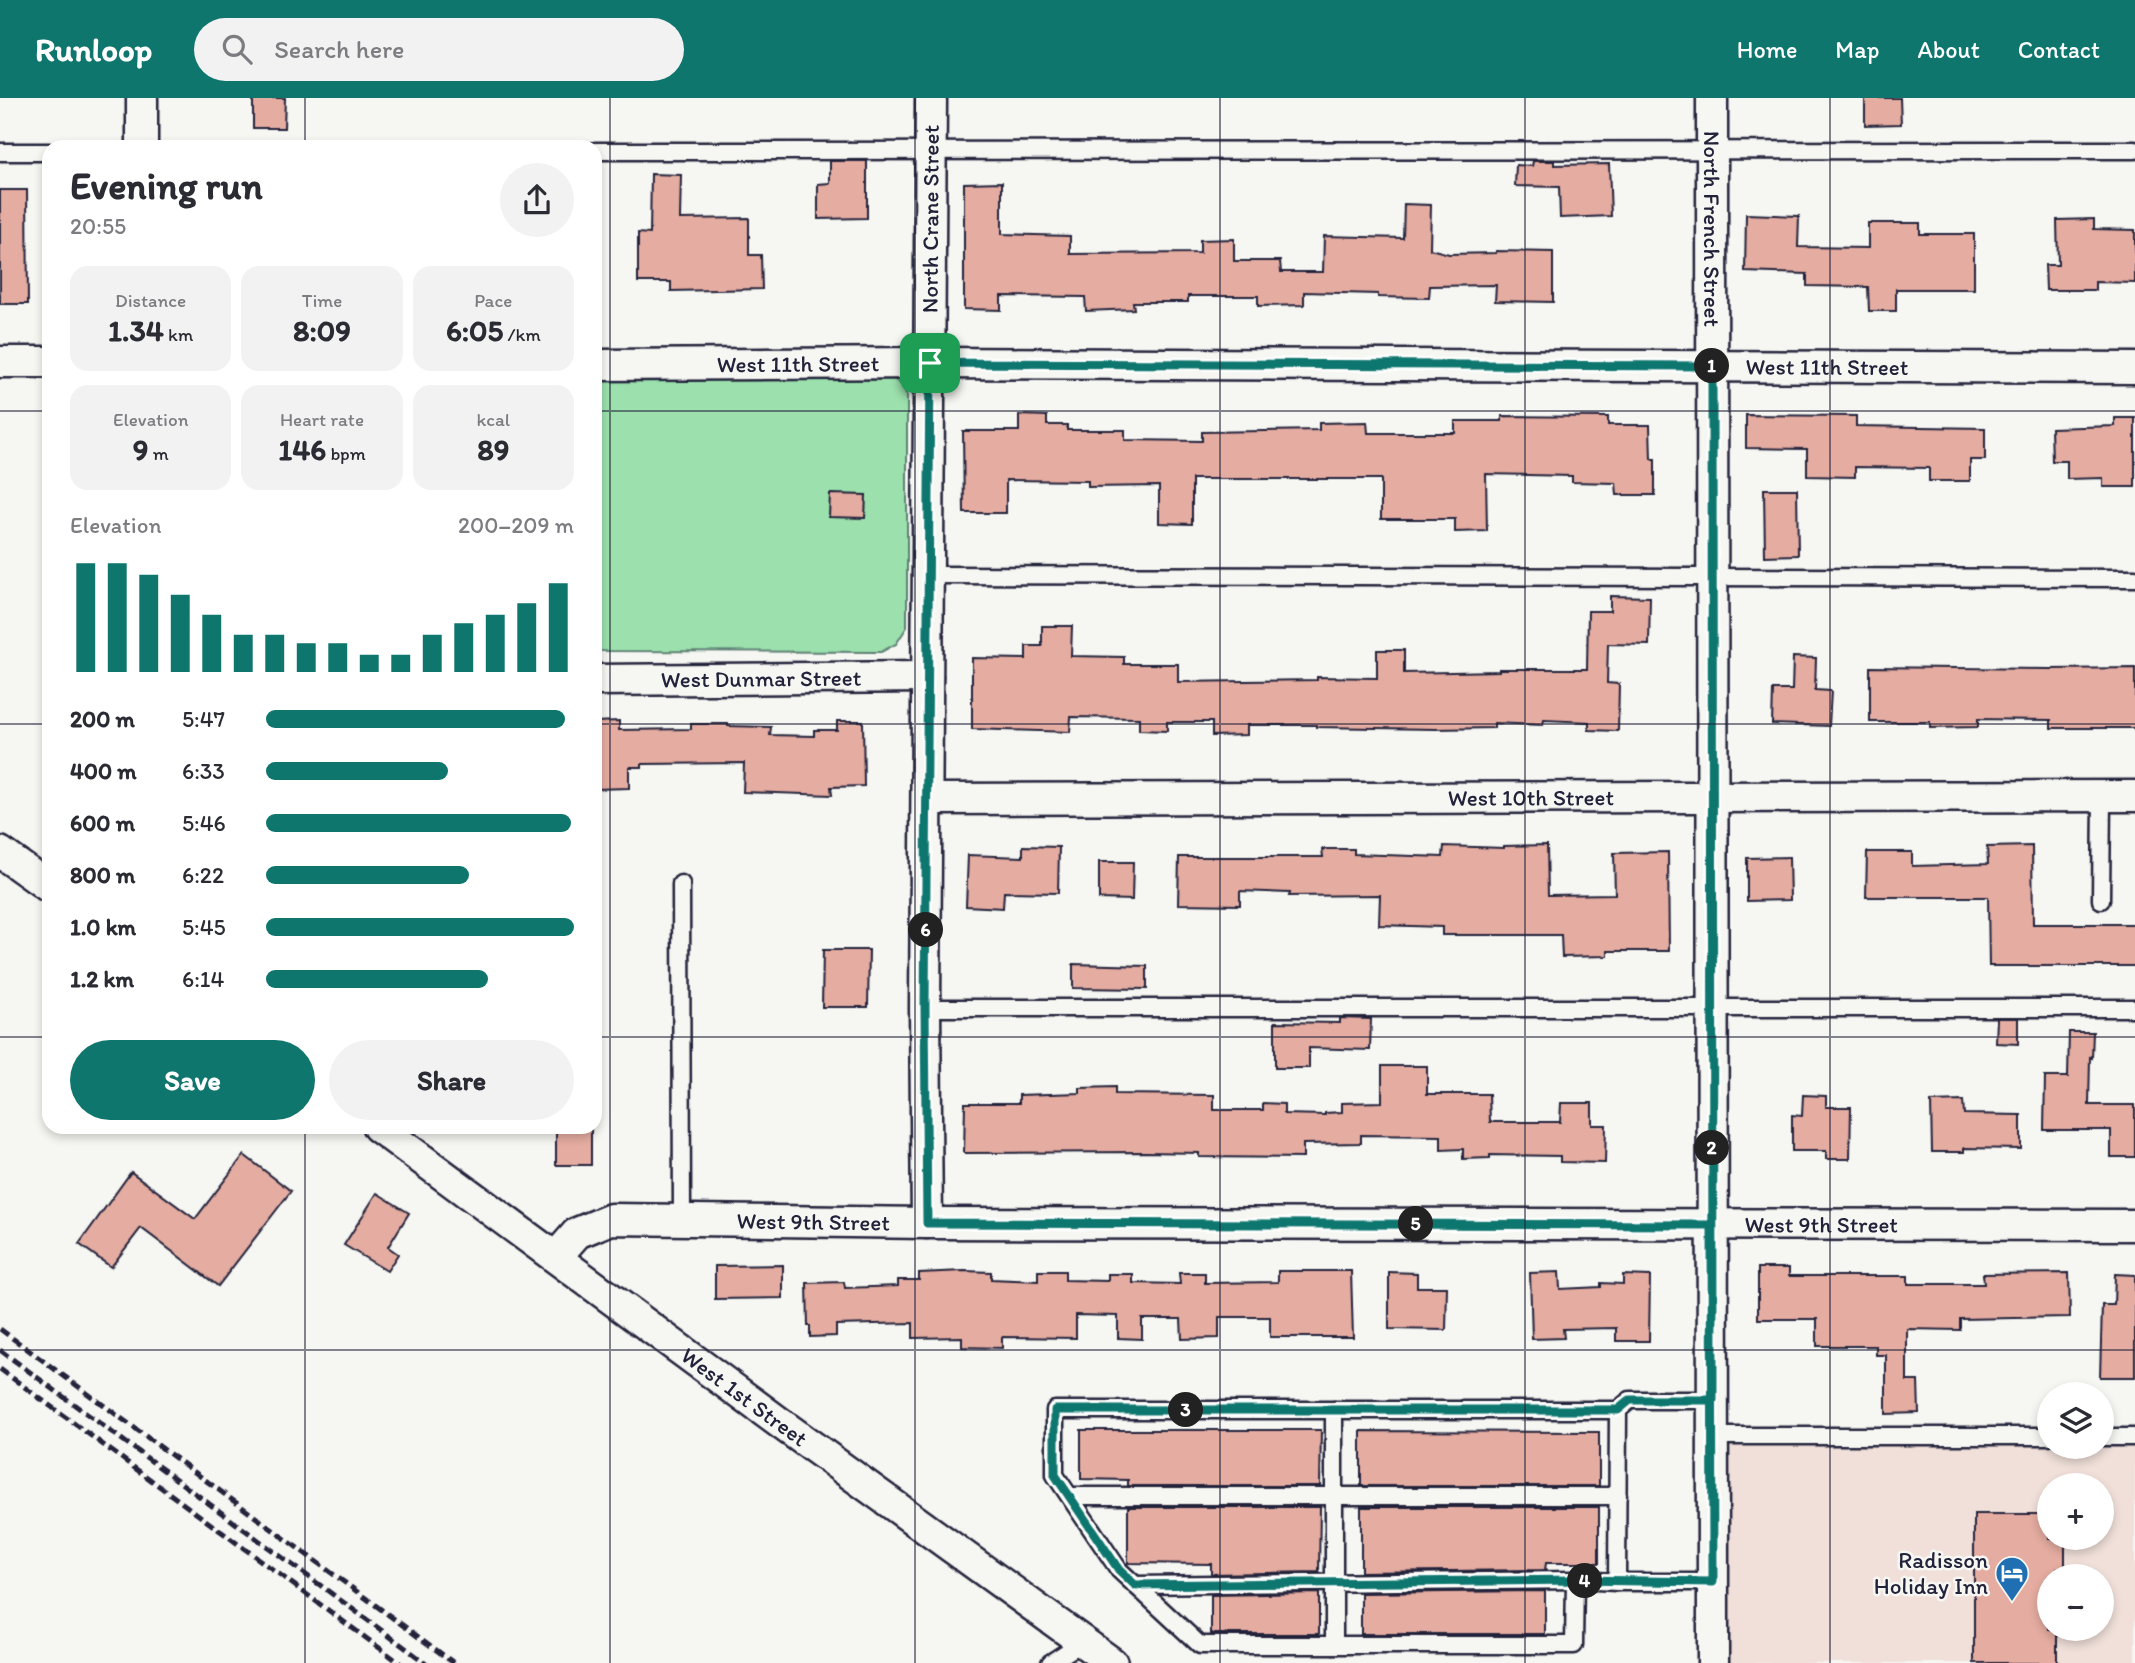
<!DOCTYPE html>
<html lang="en">
<head>
<meta charset="utf-8">
<style>
  body { margin:0; font-family:Itim,sans-serif; background:#f2f2f3; color:#2b2b33; height:100vh; display:flex; flex-direction:column; font-size:26px; white-space:nowrap }
  * { box-sizing:border-box; margin:0 }
  p { font-size:23px; color:#7c7c81 }
  .icon { flex:none; width:38px; height:38px; fill:none; stroke:currentColor; stroke-width:2; stroke-linecap:round; stroke-linejoin:round }
  .map { position:relative; flex:1; overflow:hidden }
  .panel { position:absolute; left:42px; top:42px; width:560px; height:994px; display:flex; flex-direction:column; background:#fff; border-radius:21px; box-shadow:0 4px 10px #0003 }
  .panel>* { flex:none }
  .buttons { position:absolute; left:2037px; top:1284px; display:grid; gap:14px }
  .buttons a { display:grid; place-items:center; width:77px; height:77px; border-radius:50%; background:#fff; box-shadow:0 4px 10px #0003; font-size:35px }
  .pin { position:absolute; display:grid; place-items:center; width:60px; height:60px; color:#fff; margin:-30px; border-radius:14px; box-shadow:0 4px 10px #0006 }
  .km { position:absolute; width:35px; height:35px; margin:-18px; border-radius:50%; background:#222; color:#fff; font-size:19px; line-height:35px; text-align:center }
  .round { display:grid; place-items:center; flex:none; width:74px; height:74px; border-radius:37px; background:#f2f2f3 }
  .overview { display:flex; align-items:center; justify-content:space-between; height:119px; padding:0 28px }
  h1 { font-size:38px; font-weight:700; line-height:52px }
  .metrics { display:grid; grid-template-columns:repeat(3,1fr); gap:10px; height:119px; padding:7px 28px }
  .metrics div { display:grid; align-content:center; border-radius:18px; background:#f2f2f3; text-align:center }
  .metrics b { font-size:30px; font-weight:700 }
  .metrics small { font-size:19px; font-weight:400 }
  .metrics p { font-size:19px }
  .chart { height:196px; padding:14px 28px }
  .chart p { display:flex; justify-content:space-between }
  .chart svg { width:100%; height:126px; margin-top:7px; stroke:#0f766e; stroke-width:6 }
  .primary-button { display:flex; gap:14px; margin-top:auto; padding:14px 28px }
  .primary-button a { flex:1; height:80px; border-radius:42px; background:#0f766e; color:#fff; font-size:28px; font-weight:700; line-height:80px; text-align:center }
  .primary-button a+a { background:#f2f2f3; color:#2b2b33 }
  ul { padding:0 28px; list-style:none; font-size:23px }
  li { display:grid; grid-template-columns:112px 84px 1fr; align-items:center; height:52px }
  li i { height:18px; border-radius:9px; background:#0f766e }
  header { display:flex; align-items:center; gap:42px; box-sizing:border-box; height:98px; padding:0 35px; background:#0f766e; color:#fff }
  header strong { font-size:33px }
  nav { display:flex; gap:38px; margin-inline-start:auto; font-size:24px }
  .search { width:490px; height:63px; background:#f2f2f3; display:flex; align-items:center; gap:18px; box-sizing:border-box; padding:0 24px; border-radius:38px; color:#7c7c81; font-size:26px }
  .map>svg:first-child { display:block }
  .built { fill:#f1e0da; fill-rule:evenodd }
  .green { fill:#9be0ad; stroke:#5e8174; stroke-width:2 }
  .building { fill:#e5aca1; stroke:#22223b; stroke-width:2 }
  .lines { fill:none; stroke-linecap:round; stroke-linejoin:round }
  .lane-casing { stroke:#22223b; stroke-width:21 }
  .street-casing { stroke:#22223b; stroke-width:35 }
  .lane { stroke:#f6f6f2; stroke-width:16 }
  .street { stroke:#f6f6f2; stroke-width:30 }
  .rail { stroke:#22223b; stroke-width:5; stroke-dasharray:10 5; stroke-linecap:butt }
  .route-casing { stroke:#fff; stroke-width:14 }
  .route { stroke:#0f766e; stroke-width:9 }
  .grid { fill:none; stroke:#22223b; stroke-width:2; stroke-opacity:0.55 }
  .labels { text-anchor:middle; dominant-baseline:central; stroke-width:5; stroke-linejoin:round; paint-order:stroke }
  .street-label { font-size:23px; fill:#22223b; stroke:#f6f6f2 }
  .poi-label { font-size:23px; fill:#22223b; stroke:#f6f6f2; text-anchor:end }
</style>
</head>
<body>
<header>
<strong>Runloop</strong>
<div class="search"><svg class="icon" aria-label="search" viewBox="0 0 24 24"><circle cx="10" cy="10" r="6"/><path d="M15 15l6 6"/></svg>Search here</div>
<nav><a>Home</a><a>Map</a><a>About</a><a>Contact</a></nav>
</header>
<div class="map">
<svg width="2135" height="1565" viewBox="0 0 2135 1565">
  <rect width="100%" height="100%" fill="#f6f6f2"/>
  <filter id="ink" filterUnits="userSpaceOnUse"><feTurbulence type="fractalNoise" baseFrequency=".0143" numOctaves="2"/><feDisplacementMap in="SourceGraphic" scale="14" xChannelSelector="R" yChannelSelector="G"/><feConvolveMatrix kernelMatrix="1 2 1 2 8 2 1 2 1" color-interpolation-filters="sRGB"/></filter>
  <g filter="url(#ink)">
    <!-- built -->
    <path class="built" d="M 1726,1345 L 2049,1346 L 2049,1349 L 2102,1349 L 2102,1347 L 2135,1347 L 2135,1565 L 1725,1565 ZM 2049,1388 L 2102,1388 L 2102,1440 L 2049,1440 ZM 2049,1479 L 2102,1479 L 2102,1531 L 2049,1531 Z"/>
    <!-- green -->
    <polygon class="green" points="595,278 889,278 902,287 907,298 907,529 896,546 881,554 595,553"/>
    <!-- building -->
    <g class="building">
      <polygon points="253,0 285,0 284,30 253,30"/>
      <polygon points="1865,0 1900,0 1901,26 1865,27"/>
      <polygon points="830,63 867,63 867,120 818,121 818,86 830,85"/>
      <polygon points="1533,63 1554,63 1554,67 1609,66 1611,118 1560,120 1559,89 1515,88 1516,67 1532,68"/>
      <polygon points="651,76 681,77 680,121 749,120 749,157 761,157 762,191 671,193 671,184 638,184 638,135 650,136"/>
      <polygon points="1002,84 1002,136 1070,138 1070,156 1200,155 1200,142 1234,141 1234,163 1280,163 1281,174 1323,174 1324,138 1403,140 1404,106 1431,107 1430,151 1449,156 1496,155 1496,153 1553,154 1553,204 1495,203 1496,187 1430,188 1429,200 1378,199 1378,196 1304,194 1304,207 1258,208 1258,198 1188,198 1188,204 1133,204 1134,211 1086,213 1085,199 1001,198 1001,212 964,211 964,85"/>
      <polygon points="0,92 27,92 28,206 0,206"/>
      <polygon points="1746,116 1799,118 1798,149 1868,150 1868,125 1920,125 1920,136 1974,136 1974,191 1896,191 1896,213 1869,213 1868,189 1807,188 1807,176 1745,174"/>
      <polygon points="2094,121 2094,131 2135,132 2135,185 2095,184 2095,192 2046,192 2045,167 2058,167 2057,122"/>
      <polygon points="1019,317 1047,318 1047,327 1067,327 1067,332 1125,332 1125,342 1202,343 1202,334 1319,332 1319,325 1367,324 1368,335 1455,335 1455,323 1502,323 1502,318 1608,319 1608,327 1650,327 1651,361 1655,361 1655,397 1617,397 1616,385 1572,384 1572,378 1486,376 1487,433 1455,434 1455,421 1381,421 1381,381 1192,381 1192,426 1159,425 1159,388 1088,389 1088,383 1006,382 1006,415 964,415 963,333 1019,333"/>
      <polygon points="1746,317 1856,318 1856,328 1985,330 1985,362 1970,362 1970,383 1929,383 1929,370 1855,369 1855,379 1807,378 1807,351 1746,350"/>
      <polygon points="2115,320 2135,320 2135,389 2103,389 2103,380 2067,381 2067,363 2052,363 2051,330 2115,328"/>
      <polygon points="1764,391 1797,391 1798,457 1765,458"/>
      <polygon points="830,396 866,397 865,420 829,419"/>
      <polygon points="1610,498 1650,499 1649,547 1608,546 1607,585 1619,586 1618,633 1589,632 1589,624 1544,622 1543,627 1494,625 1494,630 1435,631 1316,629 1316,627 1247,627 1247,637 1212,638 1212,624 1167,624 1167,633 1139,632 1139,620 1071,619 1070,634 972,631 972,560 1026,561 1026,548 1042,548 1042,528 1072,528 1071,558 1124,559 1124,566 1178,566 1178,584 1317,582 1317,579 1377,580 1377,552 1404,552 1404,575 1499,573 1499,571 1587,571 1588,513 1610,513"/>
      <polygon points="1793,559 1816,560 1815,592 1831,593 1829,628 1772,626 1773,592 1792,592"/>
      <polygon points="1870,569 2050,571 2135,570 2135,630 2051,630 2051,622 1978,621 1978,629 1930,630 1930,624 1870,624"/>
      <polygon points="619,623 619,632 691,631 691,626 728,626 728,628 771,629 770,637 814,638 814,632 837,632 837,623 863,623 864,688 831,689 832,697 743,694 744,665 642,666 642,669 629,669 629,690 595,691 595,624"/>
      <polygon points="1547,747 1548,797 1615,796 1614,755 1668,754 1669,853 1608,853 1608,858 1562,859 1561,837 1442,837 1442,829 1379,827 1380,797 1289,798 1290,795 1240,793 1240,807 1178,806 1179,759 1323,759 1322,751 1354,751 1354,756 1443,759 1444,748 1504,750 1504,748"/>
      <polygon points="1023,748 1059,749 1058,795 1004,794 1003,810 966,808 968,757 1023,759"/>
      <polygon points="2032,748 2033,826 2135,826 2135,868 1989,868 1988,799 1866,799 1867,754 1912,754 1912,768 1988,766 1987,749"/>
      <polygon points="1789,759 1790,802 1747,803 1747,760"/>
      <polygon points="1099,764 1133,764 1132,802 1099,801"/>
      <polygon points="823,852 869,852 868,909 822,909"/>
      <polygon points="1073,866 1147,868 1147,891 1073,890"/>
      <polygon points="1340,920 1371,921 1370,952 1309,950 1309,970 1275,970 1275,924 1340,925"/>
      <polygon points="1997,920 2018,920 2018,946 1996,945"/>
      <polygon points="2069,934 2093,934 2092,960 2090,959 2089,1007 2135,1007 2135,1059 2111,1059 2111,1032 2044,1032 2045,979 2068,979"/>
      <polygon points="1382,968 1427,968 1427,996 1489,996 1490,1024 1560,1024 1561,1005 1592,1005 1592,1027 1606,1027 1605,1065 1560,1064 1560,1058 1490,1057 1490,1060 1463,1061 1463,1051 1441,1052 1441,1038 1361,1037 1361,1045 1303,1046 1303,1060 1199,1059 1199,1055 1146,1054 964,1055 965,1005 1019,1005 1019,997 1080,995 1080,990 1115,989 1115,996 1214,997 1214,1012 1263,1012 1263,1005 1284,1006 1284,1016 1325,1017 1325,1015 1342,1014 1342,1005 1382,1004"/>
      <polygon points="1803,997 1826,998 1826,1009 1851,1009 1850,1061 1826,1061 1826,1053 1792,1053 1792,1017 1802,1018"/>
      <polygon points="1963,1003 1964,1016 2021,1017 2021,1051 1964,1050 1964,1054 1932,1054 1931,1004"/>
      <rect x="556" y="1029" width="35" height="38"/>
      <polygon points="244,1057 291,1093 218,1188 141,1130 111,1169 79,1146 131,1074 195,1121"/>
      <polygon points="377,1095 409,1115 388,1149 398,1156 387,1173 344,1147"/>
      <polygon points="783,1167 783,1200 715,1201 715,1168"/>
      <polygon points="1758,1170 1789,1170 1789,1178 1908,1178 1908,1186 1984,1186 1983,1176 2069,1175 2070,1219 1960,1221 1960,1232 1907,1231 1907,1283 1918,1283 1919,1315 1886,1316 1886,1257 1876,1257 1876,1248 1817,1248 1817,1221 1758,1221"/>
      <polygon points="964,1173 991,1174 991,1181 1038,1183 1038,1173 1065,1173 1065,1182 1108,1183 1108,1176 1133,1176 1133,1185 1180,1186 1179,1175 1205,1175 1205,1185 1278,1184 1278,1173 1351,1173 1353,1239 1270,1239 1270,1219 1219,1219 1219,1240 1182,1241 1181,1221 1142,1221 1142,1241 1118,1240 1118,1218 1076,1217 1076,1240 1002,1239 1002,1250 962,1249 962,1239 913,1240 913,1225 836,1227 836,1238 810,1239 810,1228 808,1228 807,1185 844,1184 845,1190 898,1188 898,1182 919,1182 919,1175"/>
      <polygon points="1389,1174 1417,1175 1417,1189 1447,1189 1446,1232 1389,1231"/>
      <polygon points="1559,1174 1560,1191 1601,1189 1601,1185 1623,1186 1623,1177 1650,1178 1649,1243 1616,1243 1616,1230 1563,1231 1564,1240 1532,1241 1530,1175"/>
      <polygon points="2115,1176 2135,1177 2135,1279 2100,1279 2102,1207 2114,1207"/>
      <polygon points="1081,1332 1321,1332 1320,1388 1128,1388 1128,1382 1081,1381"/>
      <polygon points="1361,1333 1599,1334 1599,1388 1361,1388"/>
      <polygon points="1128,1409 1320,1409 1319,1474 1211,1476 1211,1466 1128,1465"/>
      <polygon points="1361,1409 1599,1409 1599,1465 1546,1465 1545,1472 1361,1474"/>
      <polygon points="1974,1416 2049,1416 2049,1440 2065,1440 2065,1471 2057,1471 2057,1479 2049,1479 2049,1531 2057,1531 2057,1565 1974,1565"/>
      <polygon points="1545,1493 1545,1536 1361,1536 1361,1495"/>
      <polygon points="1319,1495 1319,1536 1211,1536 1211,1497"/>
    </g>
    <g class="lines">
      <defs>
        <g id="lane">
          <polyline points="595,53 2135,52"/>
          <polyline points="0,54 49,54"/>
          <polyline points="928,477 2135,480"/>
          <polyline points="681,786 682,1122"/>
          <polyline points="2101,802 2102,699"/>
          <polyline points="925,910 2135,910"/>
          <polyline points="1713,1302 1630,1302 1618,1312 1617,1484 1713,1484"/>
          <polyline points="1334,1312 1334,1547"/>
          <polyline points="1713,1338 2049,1338"/>
          <polyline points="2102,1339 2135,1339"/>
          <polyline points="1070,1398 1618,1398"/>
          <polyline points="1617,1484 1575,1482 1574,1547 1200,1547 1119,1472 1055,1377 1055,1312 1618,1312"/>
          <polyline points="1135,1487 1575,1482"/>
          <polyline points="1050,1565 1084,1543"/>
        </g>
        <g id="street">
          <polyline points="142,0 142,49"/>
          <path id="s1" d="M 1712,0 L 1713,1565"/>
          <polyline points="0,264 49,264"/>
          <path id="s2" d="M 595,267 L 930,265 L 2135,270"/>
          <path id="s3" d="M 595,582 L 927,579"/>
          <path id="s4" d="M 927,701 L 2135,698"/>
          <polyline points="0,754 49,789"/>
          <path id="s5" d="M 378,1029 L 780,1325 L 1112,1565"/>
          <path id="s6" d="M 927,1125 L 925,910 L 931,0"/>
          <path id="s7" d="M 556,1159 L 577,1135 L 611,1121 L 927,1125 L 2135,1127"/>
        </g>
      </defs>
      <!-- lane casing -->
      <use href="#lane" class="lane-casing"/>
      <!-- street casing -->
      <use href="#street" class="street-casing"/>
      <!-- lane -->
      <use href="#lane" class="lane"/>
      <!-- street -->
      <use href="#street" class="street"/>
      <!-- rail -->
      <g class="rail">
        <polyline points="0,1231 454,1565"/>
        <polyline points="0,1252 426,1565"/>
        <polyline points="0,1271 400,1565"/>
      </g>
    </g>
  </g>
  <g class="lines" filter="url(#ink)">
    <defs>
      <polyline id="route" points="930,265 1712,268 1713,1302 1630,1302 1618,1312 1055,1312 1055,1377 1119,1472 1135,1487 1575,1482 1713,1484 1712,1127 927,1125 925,910 930,265"/>
    </defs>
    <!-- route casing -->
    <use href="#route" class="route-casing"/>
    <!-- route -->
    <use href="#route" class="route"/>
  </g>
  <!-- grid -->
  <path class="grid" d="M 305,0 L 305,49M 610,0 L 610,1565M 915,0 L 915,1565M 1220,0 L 1220,1565M 1525,0 L 1525,1565M 1830,0 L 1830,1565M 0,313 L 49,313M 595,313 L 2135,313M 0,626 L 49,626M 595,626 L 2135,626M 0,939 L 49,939M 595,939 L 2135,939M 305,1029 L 305,1565M 0,1252 L 2135,1252"/>
  <!-- icons -->
  <defs>
    <symbol id="hotel-pin" viewBox="-11 -11 22 30"><path d="M0 17L-7.5 6A9.5 9.5 0 1 1 7.5 6Z" fill="#1f6fb2" stroke="#f6f6f2"/><path d="M-6-4.5h1.5V1H6V5H4.5V3h-9V5H-6ZM-4 0a1.8 1.8 0 1 1 3.6 0ZM.5 0V-2.5h3Q6-2.5 6 0Z" fill="#fff"/></symbol>
  </defs>
  <g fill-rule="evenodd">
    <use href="#hotel-pin" x="1993" y="1456" width="38" height="52"/>
  </g>
  <g class="labels">
    <!-- street labels -->
    <g class="street-label">
      <text stroke="none"><textPath href="#s6" startOffset="1004">North Crane Street</textPath></text>
      <text stroke="none"><textPath href="#s1" startOffset="131">North French Street</textPath></text>
      <text stroke="none"><textPath href="#s2" startOffset="203">West 11th Street</textPath></text>
      <text stroke="none"><textPath href="#s2" startOffset="1232">West 11th Street</textPath></text>
      <text stroke="none"><textPath href="#s3" startOffset="166">West Dunmar Street</textPath></text>
      <text stroke="none"><textPath href="#s4" startOffset="604">West 10th Street</textPath></text>
      <text stroke="none"><textPath href="#s7" startOffset="271">West 9th Street</textPath></text>
      <text stroke="none"><textPath href="#s7" startOffset="1279">West 9th Street</textPath></text>
      <text stroke="none"><textPath href="#s5" startOffset="455">West 1st Street</textPath></text>
    </g>
    <!-- poi labels -->
    <g class="poi-label">
      <text x="1988" y="1462">Radisson<tspan x="1988" dy="26">Holiday Inn</tspan></text>
    </g>
  </g>
</svg>
<div class="buttons">
<a><svg class="icon" aria-label="layers" viewBox="0 0 24 24"><path d="M12 4l9 5-9 5-9-5zM3 14l9 5 9-5"/></svg></a>
<a>+</a>
<a>−</a>
</div>
<div class="pin" style="left:930px;top:265px;background:#1e9e55"><svg class="icon" aria-label="arrive" viewBox="0 0 24 24"><path d="M6 21V4h12l-3 4 3 4H6"/></svg></div>
<b class="km" style="left:1712px;top:268px">1</b>
<b class="km" style="left:1712px;top:1050px">2</b>
<b class="km" style="left:1186px;top:1312px">3</b>
<b class="km" style="left:1585px;top:1483px">4</b>
<b class="km" style="left:1416px;top:1126px">5</b>
<b class="km" style="left:926px;top:832px">6</b>
<section class="panel">
<div class="overview"><div><h1>Evening run</h1><p>20:55</p></div><a class="round"><svg class="icon" aria-label="share" viewBox="0 0 24 24"><path d="M12 15V3M7 8l5-5 5 5M5 13v7h14v-7"/></svg></a></div>
<div class="metrics">
<div><p>Distance</p><b>1.34<small> km</small></b></div>
<div><p>Time</p><b>8:09</b></div>
<div><p>Pace</p><b>6:05<small> /km</small></b></div>
</div>
<div class="metrics">
<div><p>Elevation</p><b>9<small> m</small></b></div>
<div><p>Heart rate</p><b>146<small> bpm</small></b></div>
<div><p>kcal</p><b>89</b></div>
</div>
<div class="chart"><p><span>Elevation</span>200–209 m</p>
<svg viewBox="0 0 160 44" preserveAspectRatio="none"><path d="M5 44V6M15 44V6M25 44V10M35 44V17M45 44V24M55 44V31M65 44V31M75 44V34M85 44V34M95 44V38M105 44V38M115 44V31M125 44V27M135 44V24M145 44V20M155 44V13"/></svg>
</div>
<ul>
<li><b>200 m</b>5:47<i style="width:97%"></i></li>
<li><b>400 m</b>6:33<i style="width:59%"></i></li>
<li><b>600 m</b>5:46<i style="width:99%"></i></li>
<li><b>800 m</b>6:22<i style="width:66%"></i></li>
<li><b>1.0 km</b>5:45<i style="width:100%"></i></li>
<li><b>1.2 km</b>6:14<i style="width:72%"></i></li>
</ul>
<div class="primary-button"><a>Save</a><a>Share</a></div>
</section>
</div>
</body>
</html>
